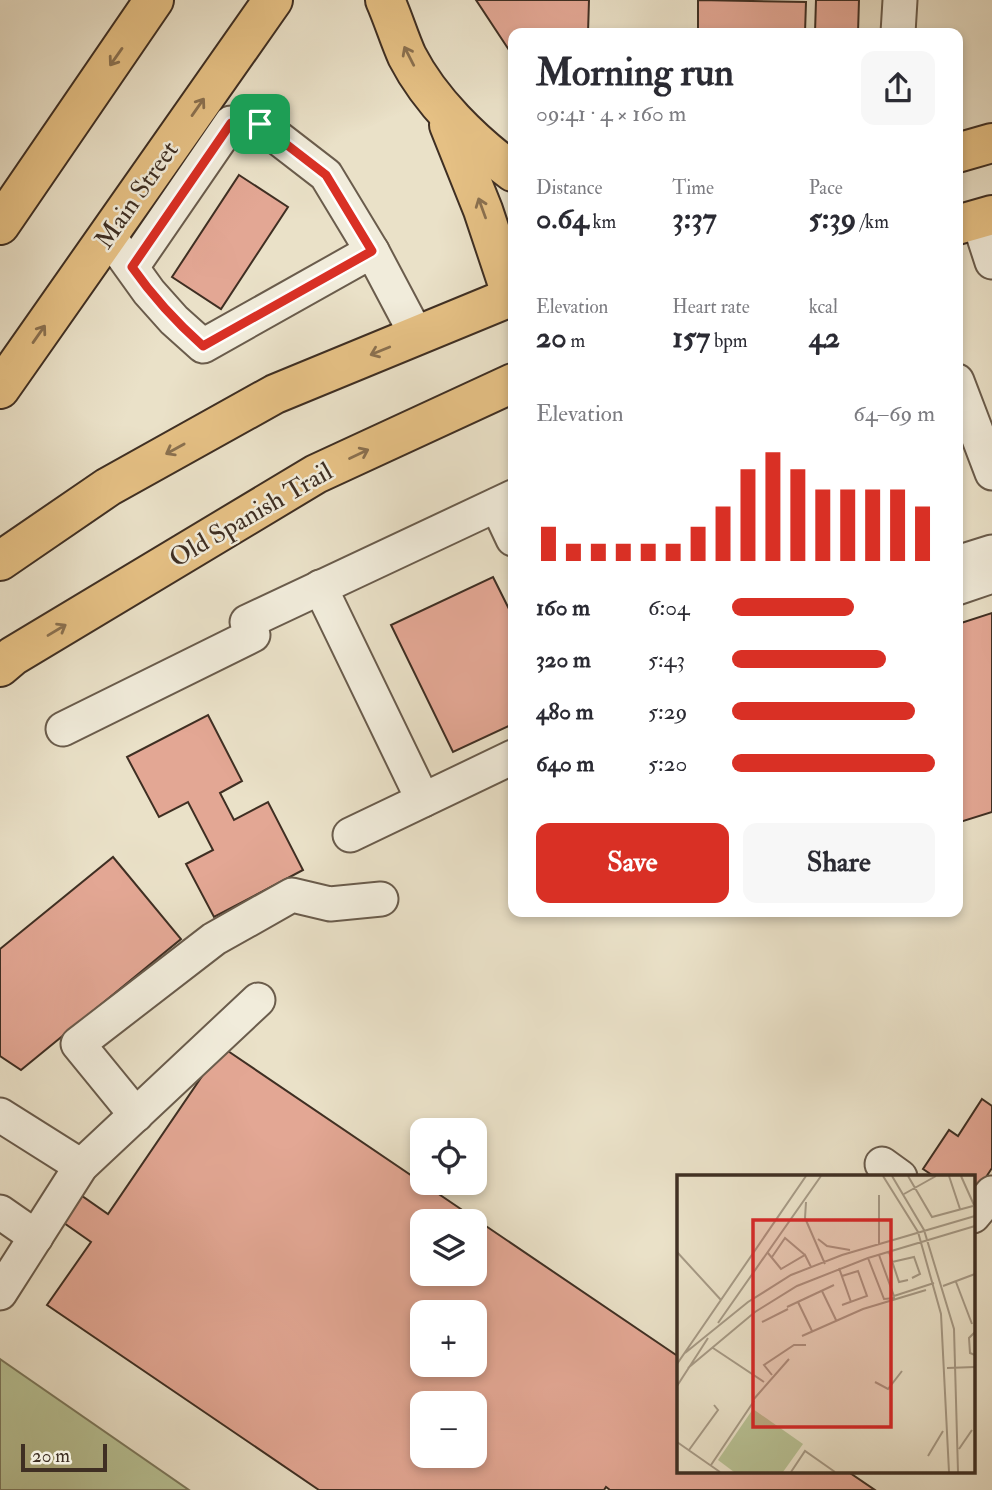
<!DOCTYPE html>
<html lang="en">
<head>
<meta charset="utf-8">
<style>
  body { margin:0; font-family:"IM FELL Double Pica",serif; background:#f7f7f7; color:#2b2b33; height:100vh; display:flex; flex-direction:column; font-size:26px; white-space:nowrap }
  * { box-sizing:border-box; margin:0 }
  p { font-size:23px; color:#7c7c81 }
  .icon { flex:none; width:38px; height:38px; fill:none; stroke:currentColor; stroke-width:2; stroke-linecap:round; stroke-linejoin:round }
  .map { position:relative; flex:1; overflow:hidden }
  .side { position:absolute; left:508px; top:28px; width:455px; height:889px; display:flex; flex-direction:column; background:#fff; border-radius:14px; box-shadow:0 4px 10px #0003 }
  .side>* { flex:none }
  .buttons { position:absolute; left:410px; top:1118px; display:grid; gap:14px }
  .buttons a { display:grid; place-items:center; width:77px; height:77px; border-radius:14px; background:#fff; box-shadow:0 4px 10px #0003; font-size:35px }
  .scale { position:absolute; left:21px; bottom:18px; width:86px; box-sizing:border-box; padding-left:7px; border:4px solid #3f2f23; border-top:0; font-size:19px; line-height:24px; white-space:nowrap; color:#3f2f23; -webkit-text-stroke:5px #f1ecdb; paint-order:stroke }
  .pin { position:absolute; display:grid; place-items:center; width:60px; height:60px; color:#fff; margin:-30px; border-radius:14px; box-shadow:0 4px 10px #0006 }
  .round { display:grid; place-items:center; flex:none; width:74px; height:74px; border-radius:14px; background:#f7f7f7 }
  .headline { display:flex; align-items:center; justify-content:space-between; height:119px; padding:0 28px }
  h1 { font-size:38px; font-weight:700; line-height:52px }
  .metrics { display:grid; grid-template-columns:repeat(3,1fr); gap:10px; height:119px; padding:7px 28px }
  .metrics div { display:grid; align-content:center }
  .metrics b { font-size:30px; font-weight:700 }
  .metrics small { font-size:19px; font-weight:400 }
  .metrics p { font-size:19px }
  .chart { height:196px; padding:14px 28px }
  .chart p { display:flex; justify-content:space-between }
  .chart svg { width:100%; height:126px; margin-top:7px; stroke:#d93025; stroke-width:6 }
  .primary-button { display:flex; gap:14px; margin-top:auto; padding:14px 28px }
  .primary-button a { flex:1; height:80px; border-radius:14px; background:#d93025; color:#fff; font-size:28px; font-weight:700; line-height:80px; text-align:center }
  .primary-button a+a { background:#f7f7f7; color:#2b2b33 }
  ul { padding:0 28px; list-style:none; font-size:23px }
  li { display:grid; grid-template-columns:112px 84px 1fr; align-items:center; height:52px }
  li i { height:18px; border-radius:9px; background:#d93025 }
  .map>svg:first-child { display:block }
  .green { fill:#b8c295; stroke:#7c785c; stroke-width:2 }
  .building { fill:#e3a794; stroke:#3f2f23; stroke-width:2; fill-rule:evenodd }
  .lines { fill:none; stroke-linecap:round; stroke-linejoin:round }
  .minor-casing { stroke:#6a5c4c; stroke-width:37 }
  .major-casing { stroke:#3f2f23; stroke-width:42 }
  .minor { stroke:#f1ecdb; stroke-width:33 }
  .major { stroke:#e5c084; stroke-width:38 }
  .oneway { stroke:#8a704f }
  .route-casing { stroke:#fff; stroke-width:14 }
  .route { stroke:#d93025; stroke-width:9 }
  .labels { text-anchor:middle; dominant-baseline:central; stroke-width:5; stroke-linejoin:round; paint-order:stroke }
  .street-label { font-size:26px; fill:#3f2f23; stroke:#f1ecdb }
  .inset-road { fill:none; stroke:#a69a86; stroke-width:2 }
  .view { fill:#d62828; fill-opacity:0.15; stroke:#d62828; stroke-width:3.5 }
  .inset-edge { fill:none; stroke:#3f2f23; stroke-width:3.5 }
</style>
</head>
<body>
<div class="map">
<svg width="992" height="1490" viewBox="0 0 992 1490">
  <rect width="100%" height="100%" fill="#eae1c8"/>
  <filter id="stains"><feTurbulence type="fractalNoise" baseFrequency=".00286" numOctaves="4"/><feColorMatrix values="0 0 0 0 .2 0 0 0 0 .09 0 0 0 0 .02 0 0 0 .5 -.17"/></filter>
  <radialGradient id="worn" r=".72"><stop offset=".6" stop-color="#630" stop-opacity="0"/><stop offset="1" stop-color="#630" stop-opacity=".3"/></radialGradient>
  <!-- green -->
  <polygon class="green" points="0,1359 189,1490 0,1490"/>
  <!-- building -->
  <g class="building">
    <polygon points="476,0 589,0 588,33 513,33 513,56"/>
    <polygon points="698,0 806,2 805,33 698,33"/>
    <polygon points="816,0 859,0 858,33 815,33"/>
    <polygon points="239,175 288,207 221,309 172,277"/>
    <polygon points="493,577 513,617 513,724 453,752 391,625"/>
    <polygon points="992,613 992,812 957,823 957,622 958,624"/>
    <polygon points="208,715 242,781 220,793 234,820 268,802 303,870 214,917 186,864 213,850 188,802 159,817 127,757"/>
    <polygon points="113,857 181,939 21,1070 0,1056 0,949"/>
    <path d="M 222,1047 L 679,1357 L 679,1471 L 847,1471 L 875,1490 L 610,1490 L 606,1487 L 604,1490 L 319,1490 L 47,1305 L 91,1242 L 64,1223 L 82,1196 L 108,1214 ZM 422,1222 L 474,1222 L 474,1274 L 422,1274 ZM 422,1312 L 474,1312 L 474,1365 L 422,1365 ZM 422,1404 L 474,1404 L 474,1456 L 422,1456 Z"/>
    <polygon points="982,1099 992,1106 992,1168 973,1197 973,1177 935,1177 923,1169 949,1130 958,1136"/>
  </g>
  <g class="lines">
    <defs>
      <g id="minor">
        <polyline points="898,33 900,0"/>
        <polyline points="978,219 992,262"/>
        <polyline points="108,235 149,292 174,320 203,346 372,251 417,336"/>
        <polyline points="132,267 231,123 260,124 326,175 372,251"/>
        <polyline points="957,381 992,473"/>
        <polyline points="497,505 513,539"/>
        <polyline points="957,563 992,552"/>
        <polyline points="320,587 423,800"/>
        <polyline points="957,588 992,576"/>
        <polyline points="247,622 513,497"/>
        <polyline points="63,729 253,635"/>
        <polyline points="350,835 513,757"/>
        <polyline points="0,1115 81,1166"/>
        <polyline points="136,1115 78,1044 214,939 292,895 330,904 381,899"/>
        <polyline points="882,1164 900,1177"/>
        <polyline points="0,1212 36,1237"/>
        <polyline points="973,1216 992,1193"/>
        <polyline points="0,1293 81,1166 258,1000"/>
      </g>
      <g id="major">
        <path d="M 385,0 C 393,18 399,38 407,56 C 430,101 473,143 513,172"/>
        <polyline points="449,125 483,210 513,300"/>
        <polyline points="957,153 992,143"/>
        <polyline points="0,225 154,0"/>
        <polyline points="957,225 992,215"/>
        <polyline points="0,389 273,0"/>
        <polyline points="0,561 108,487 275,394 513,296"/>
        <polyline points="0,667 13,656 316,474 513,383"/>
      </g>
    </defs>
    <!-- minor casing -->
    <use href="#minor" class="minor-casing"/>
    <!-- major casing -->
    <use href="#major" class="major-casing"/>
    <!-- minor -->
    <use href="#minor" class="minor"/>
    <!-- major -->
    <use href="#major" class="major"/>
  </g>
  <!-- one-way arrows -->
  <defs><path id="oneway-shaft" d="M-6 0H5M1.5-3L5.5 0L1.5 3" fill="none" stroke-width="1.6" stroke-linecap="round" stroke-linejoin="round" transform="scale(1.75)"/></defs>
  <g class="oneway">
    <use href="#oneway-shaft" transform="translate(409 56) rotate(-117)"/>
    <use href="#oneway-shaft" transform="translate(116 57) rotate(125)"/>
    <use href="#oneway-shaft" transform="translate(198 107) rotate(-55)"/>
    <use href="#oneway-shaft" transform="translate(482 208) rotate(-110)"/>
    <use href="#oneway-shaft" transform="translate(39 334) rotate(-55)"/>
    <use href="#oneway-shaft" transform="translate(380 351) rotate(158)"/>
    <use href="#oneway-shaft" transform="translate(175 449) rotate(151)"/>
    <use href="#oneway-shaft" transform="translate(359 454) rotate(-25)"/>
    <use href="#oneway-shaft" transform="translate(57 630) rotate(-31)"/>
  </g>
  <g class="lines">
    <defs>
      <path id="route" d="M 231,123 L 260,124 L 326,175 L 372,251 L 203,346 C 176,322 153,297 132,267 Z"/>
    </defs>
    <!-- route casing -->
    <use href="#route" class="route-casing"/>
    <!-- route -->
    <use href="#route" class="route"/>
  </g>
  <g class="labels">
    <!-- street labels -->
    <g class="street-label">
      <text transform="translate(137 195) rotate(-55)">Main Street</text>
      <text transform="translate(251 515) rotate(-30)">Old Spanish Trail</text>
    </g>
  </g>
  <!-- overview -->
  <g transform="translate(677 1175)">
    <rect width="298" height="298" fill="#eae1c8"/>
    <path d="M 76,234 L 126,269 L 106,297 L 57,297 L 41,285 Z" fill="#b8c295"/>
    <path class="inset-road" d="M 206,1 L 241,57 L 264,139 L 272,297M 215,1 L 247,55 L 277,154 L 281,297M 231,1 L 255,42 L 296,31M 272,1 L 283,34M 284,1 L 297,30M 227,19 L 259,1M 202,20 L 202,69M 129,27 L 128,43 L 148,89M 141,64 L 150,71 L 173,75M 0,77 L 44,125M 212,77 L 222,107 L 231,105M 91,78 L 104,94 L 128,80 L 134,92M 202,80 L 217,121 L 257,108M 95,82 L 108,63 L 128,80M 191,83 L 207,124 L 218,123M 215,87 L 237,82 L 243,99 L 235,103M 162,93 L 174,127M 165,101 L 181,96 L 190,121 L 165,130M 279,107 L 295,149M 266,111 L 298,99M 145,116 L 159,145M 121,127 L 135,156M 110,132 L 157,110M 85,147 L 111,134M 41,148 L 144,1M 298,157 L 292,163 L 293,178 L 298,180M 125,161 L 186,134 L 249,115M 36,173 L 87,207M 8,178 L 71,127 L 114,100 L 165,80 L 298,41M 0,189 L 129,1M 11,193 L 78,137 L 120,111 L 191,83 L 298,51M 270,193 L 298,192M 95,200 L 87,190 L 117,170 L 129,170M 198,207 L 211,214 L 225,196M 0,211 L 31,163M 76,225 L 112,184M 0,267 L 43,297M 282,274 L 295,255M 12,275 L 41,235 L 37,230M 251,281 L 266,256M 34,290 L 77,226M 114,297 L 128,276 L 158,297"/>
    <path class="view" d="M 76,45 L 214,45 L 214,252 L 76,252 Z"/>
    <rect width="298" height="298" class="inset-edge"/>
  </g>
  <rect width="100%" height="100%" filter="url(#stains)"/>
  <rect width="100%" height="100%" fill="url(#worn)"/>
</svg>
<div class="buttons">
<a><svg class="icon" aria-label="locate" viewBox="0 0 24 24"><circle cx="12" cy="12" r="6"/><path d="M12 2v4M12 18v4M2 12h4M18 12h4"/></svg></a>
<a><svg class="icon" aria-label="layers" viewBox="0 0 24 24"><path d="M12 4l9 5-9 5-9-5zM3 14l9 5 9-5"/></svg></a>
<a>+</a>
<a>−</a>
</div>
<div class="scale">20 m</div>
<div class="pin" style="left:260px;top:124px;background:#1e9e55"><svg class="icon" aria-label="arrive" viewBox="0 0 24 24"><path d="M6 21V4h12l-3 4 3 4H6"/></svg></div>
<section class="side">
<div class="headline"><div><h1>Morning run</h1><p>09:41 · 4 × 160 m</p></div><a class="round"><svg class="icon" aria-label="share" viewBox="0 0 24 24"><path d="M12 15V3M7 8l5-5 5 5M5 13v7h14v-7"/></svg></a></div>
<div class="metrics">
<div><p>Distance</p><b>0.64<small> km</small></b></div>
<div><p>Time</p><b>3:37</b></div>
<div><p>Pace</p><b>5:39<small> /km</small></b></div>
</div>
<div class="metrics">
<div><p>Elevation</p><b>20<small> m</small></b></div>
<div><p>Heart rate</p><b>157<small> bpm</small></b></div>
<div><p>kcal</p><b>42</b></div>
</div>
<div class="chart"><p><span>Elevation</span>64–69 m</p>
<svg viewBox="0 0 160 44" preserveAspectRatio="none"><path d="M5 44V32M15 44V38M25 44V38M35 44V38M45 44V38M55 44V38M65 44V32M75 44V25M85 44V12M95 44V6M105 44V12M115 44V19M125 44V19M135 44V19M145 44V19M155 44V25"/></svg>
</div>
<ul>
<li><b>160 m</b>6:04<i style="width:60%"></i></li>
<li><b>320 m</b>5:43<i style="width:76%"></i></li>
<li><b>480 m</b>5:29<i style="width:90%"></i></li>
<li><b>640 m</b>5:20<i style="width:100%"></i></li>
</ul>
<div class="primary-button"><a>Save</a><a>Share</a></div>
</section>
</div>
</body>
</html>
